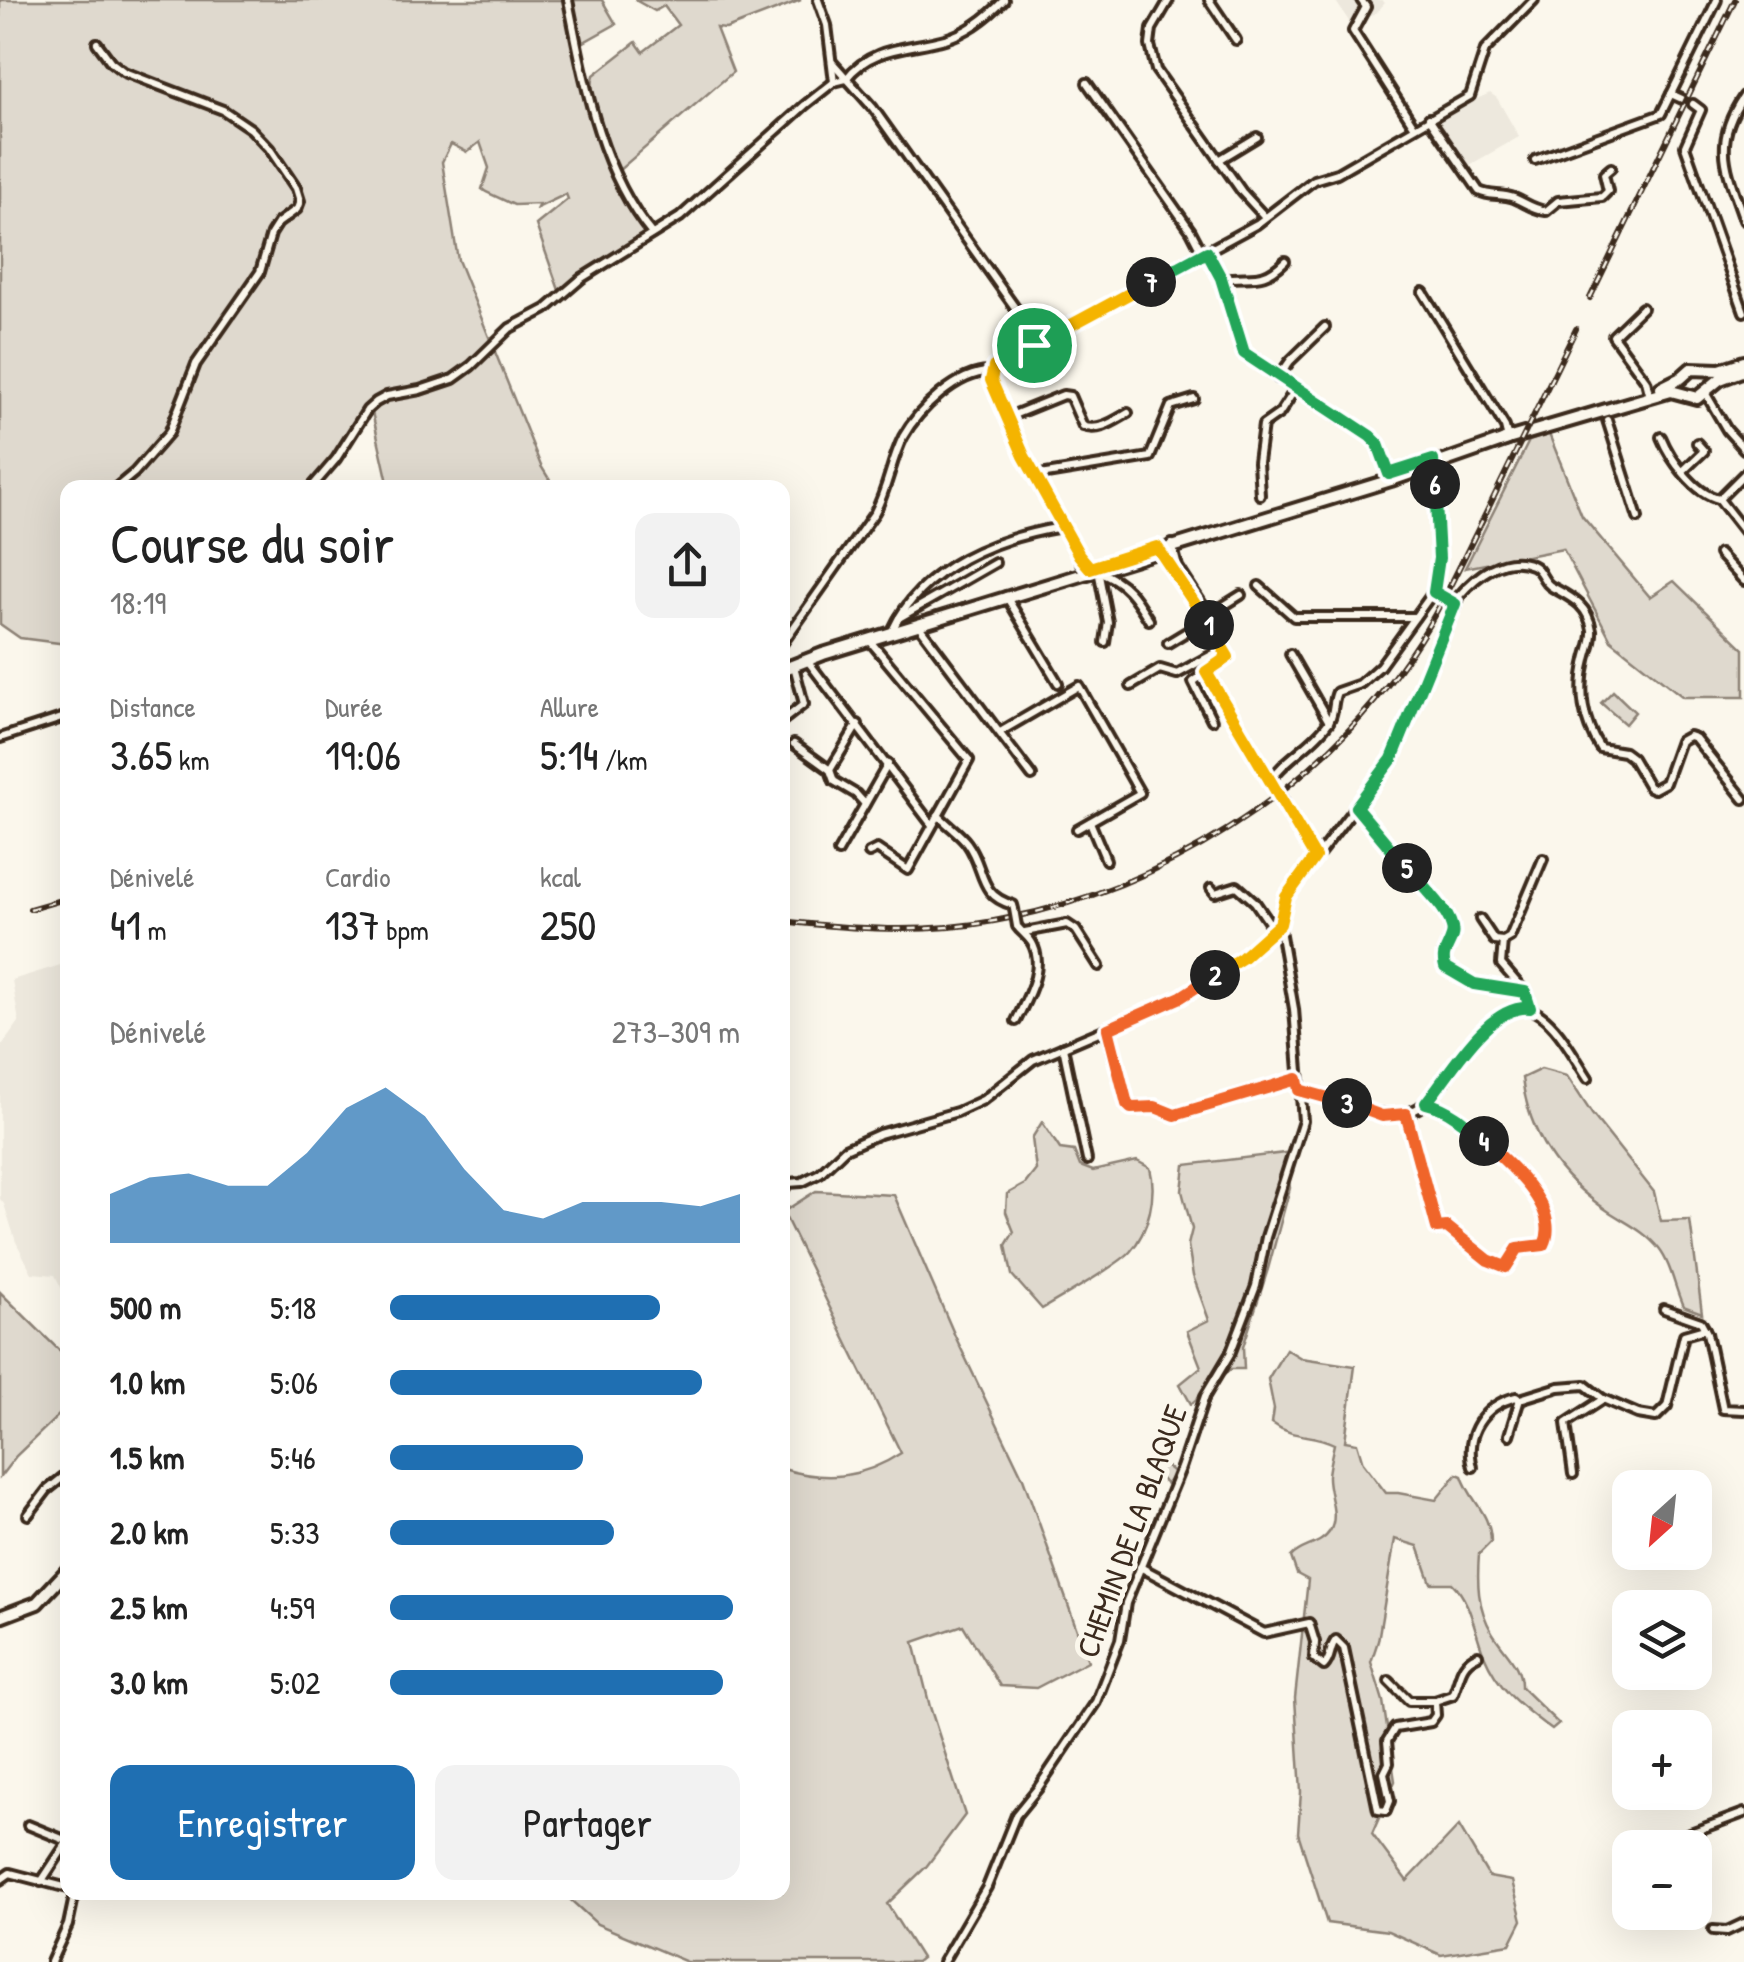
<!DOCTYPE html>
<html lang="fr">
<head>
<meta charset="utf-8">
<style>
  body { margin:0; font-family:"Patrick Hand",sans-serif; background:#f2f2f2; color:#222; height:100vh; display:flex; flex-direction:column; font-size:38px; white-space:nowrap }
  * { box-sizing:border-box; margin:0 }
  p { font-size:32px; color:#767676 }
  .icon { flex:none; width:55px; height:55px; fill:none; stroke:currentColor; stroke-width:2; stroke-linecap:round; stroke-linejoin:round }
  .map { position:relative; flex:1; overflow:hidden }
  .panel { position:absolute; left:60px; top:480px; width:730px; height:1420px; display:flex; flex-direction:column; background:#fff; border-radius:20px; box-shadow:0 10px 40px #0002 }
  .panel>* { flex:none }
  .needle { width:65px; rotate:207deg }
  .buttons { position:absolute; left:1612px; top:1470px; display:grid; gap:20px }
  .buttons a { display:grid; place-items:center; width:100px; height:100px; border-radius:20px; background:#fff; box-shadow:0 10px 40px #0002; font-size:50px }
  .pin { position:absolute; display:grid; place-items:center; width:85px; height:85px; color:#fff; margin:-42px; border:5px solid #fff; border-radius:50%; box-shadow:0 2px 10px #0007 }
  .km { position:absolute; width:50px; height:50px; margin:-25px; border-radius:50%; background:#222; color:#fff; font-size:28px; line-height:50px; text-align:center }
  .round { display:grid; place-items:center; flex:none; width:105px; height:105px; border-radius:20px; background:#f2f2f2 }
  .headline { display:flex; align-items:center; justify-content:space-between; height:170px; padding:0 50px }
  h1 { font-size:55px; font-weight:600; line-height:75px }
  .figures { display:grid; grid-template-columns:repeat(3,1fr); gap:15px; height:170px; padding:10px 50px }
  .figures div { display:grid; align-content:center }
  .figures b { font-size:42px; font-weight:600 }
  .figures small { font-size:28px; font-weight:400 }
  .figures p { font-size:28px }
  .chart { height:280px; padding:20px 50px }
  .chart p { display:flex; justify-content:space-between }
  .chart svg { width:100%; height:180px; margin-top:10px; fill:#1f6fb2; opacity:.7 }
  .button { display:flex; gap:20px; margin-top:auto; padding:20px 50px }
  .button a { flex:1; height:115px; border-radius:20px; background:#1f6fb2; color:#fff; font-size:40px; font-weight:600; line-height:115px; text-align:center }
  .button a+a { background:#f2f2f2; color:#222 }
  ul { padding:0 50px; list-style:none; font-size:32px }
  li { display:grid; grid-template-columns:160px 120px 1fr; align-items:center; height:75px }
  li i { height:25px; border-radius:12px; background:#1f6fb2 }
  .map>svg:first-child { display:block }
  .built { fill:#ede8dd }
  .green { fill:#dfd9ce; stroke:#8d8276; stroke-width:2.5 }
  .lines { fill:none; stroke-linecap:round; stroke-linejoin:round }
  .minor-casing { stroke:#3b2a1e; stroke-width:14 }
  .secondary-casing { stroke:#3b2a1e; stroke-width:18 }
  .minor { stroke:#fbf7ec; stroke-width:6 }
  .secondary { stroke:#fbf7ec; stroke-width:10 }
  .rail-casing { stroke:#3b2a1e; stroke-width:6 }
  .rail { stroke:#fbf7ec; stroke-width:2.5; stroke-dasharray:8; stroke-linecap:butt }
  .minor-bridge-casing { stroke:#3b2a1e; stroke-width:14; stroke-linecap:butt }
  .minor-bridge { stroke:#fbf7ec; stroke-width:6 }
  .split-1-casing { stroke:#fff; stroke-width:20 }
  .split-2-casing { stroke:#fff; stroke-width:20 }
  .split-3-casing { stroke:#fff; stroke-width:20 }
  .split-4-casing { stroke:#fff; stroke-width:20 }
  .split-5-casing { stroke:#fff; stroke-width:20 }
  .split-6-casing { stroke:#fff; stroke-width:20 }
  .split-7-casing { stroke:#fff; stroke-width:20 }
  .split-8-casing { stroke:#fff; stroke-width:20 }
  .split-1 { stroke:#f5b400; stroke-width:12 }
  .split-2 { stroke:#f5b400; stroke-width:12 }
  .split-3 { stroke:#f0652b; stroke-width:12 }
  .split-4 { stroke:#f0652b; stroke-width:12 }
  .split-5 { stroke:#22a559; stroke-width:12 }
  .split-6 { stroke:#22a559; stroke-width:12 }
  .split-7 { stroke:#22a559; stroke-width:12 }
  .split-8 { stroke:#f5b400; stroke-width:12 }
  .labels { text-anchor:middle; dominant-baseline:central; stroke-width:10; stroke-linejoin:round; paint-order:stroke }
  .street-label { font-size:32px; fill:#3b2a1e; stroke:#fbf7ec }
</style>
</head>
<body>
<div class="map">
<svg width="1744" height="1962" viewBox="0 0 1744 1962">
  <rect width="100%" height="100%" fill="#fbf7ec"/>
  <filter id="ink" filterUnits="userSpaceOnUse"><feTurbulence type="fractalNoise" baseFrequency=".01" numOctaves="2"/><feDisplacementMap in="SourceGraphic" scale="20" xChannelSelector="R" yChannelSelector="G"/><feConvolveMatrix kernelMatrix="1 2 1 2 8 2 1 2 1" color-interpolation-filters="sRGB"/></filter>
  <g filter="url(#ink)">
    <!-- built -->
    <g class="built">
      <polygon points="1335,0 1382,0 1385,3 1377,12 1352,26"/>
      <polygon points="1490,93 1497,98 1519,137 1466,167 1433,119"/>
      <polygon points="67,963 68,963 67,1299 55,1275 32,1273 16,1242 4,1204 0,1199 0,1048 19,1022 12,980"/>
    </g>
    <!-- green -->
    <g class="green">
      <path d="M 0,0 L 566,0 C 585,76 595,165 644,227 L 643,236 L 587,270 L 560,293 L 536,225 L 568,199 L 566,194 L 537,208 L 539,204 L 514,205 L 486,192 L 482,189 L 489,168 L 480,142 L 467,152 L 451,144 L 442,162 L 458,260 L 541,466 L 554,487 L 389,487 L 372,412 L 315,487 L 68,488 L 67,644 L 20,638 L 0,624 Z"/>
      <polygon points="572,0 602,0 616,24 582,43"/>
      <path d="M 635,0 L 801,0 L 726,29 L 716,28 L 733,72 L 617,172 C 607,147 586,100 594,75 L 636,42 L 643,52 L 678,25 L 664,6 L 655,11 Z"/>
      <polygon points="1549,434 1582,516 1650,597 1674,581 1744,649 1744,697 1683,697 1611,640 1563,549 1465,568 1529,441"/>
      <polygon points="1613,691 1635,712 1625,724 1601,703"/>
      <path d="M 1541,1069 L 1567,1076 L 1592,1114 L 1654,1192 L 1661,1221 L 1690,1220 L 1702,1313 L 1683,1306 C 1675,1289 1671,1264 1659,1249 C 1645,1231 1626,1223 1608,1211 C 1560,1179 1529,1136 1522,1078 Z"/>
      <path d="M 1042,1122 L 1060,1149 L 1074,1151 L 1080,1166 L 1093,1171 L 1137,1161 L 1150,1168 C 1157,1194 1149,1231 1130,1252 C 1116,1267 1063,1296 1042,1309 L 1012,1275 L 1006,1245 L 1014,1232 L 1006,1212 L 1007,1194 L 1025,1184 L 1036,1170 L 1032,1138 Z"/>
      <polygon points="1285,1153 1290,1188 1268,1269 1243,1347 1244,1369 1231,1369 1191,1404 1180,1384 1201,1367 1187,1331 1209,1320 1193,1276 1188,1245 1192,1229 1182,1191 1185,1165"/>
      <path d="M 816,1191 L 894,1195 L 955,1336 L 1023,1478 L 1088,1661 L 1036,1688 L 1000,1686 L 963,1625 L 914,1642 L 930,1707 L 965,1815 L 926,1867 L 887,1904 L 921,1958 L 916,1962 L 687,1962 L 597,1924 L 563,1893 L 782,1892 L 783,1469 C 827,1482 863,1478 901,1453 L 783,1212 Z"/>
      <polygon points="0,1292 67,1358 68,1411 65,1409 16,1456 0,1477"/>
      <path d="M 1286,1349 L 1301,1358 L 1355,1366 L 1345,1441 L 1357,1443 L 1363,1463 L 1386,1493 L 1398,1493 L 1436,1500 L 1457,1474 L 1462,1476 C 1470,1501 1491,1513 1491,1542 L 1479,1554 C 1477,1582 1477,1607 1492,1632 C 1503,1651 1522,1665 1521,1687 L 1559,1724 L 1552,1730 C 1522,1707 1499,1691 1484,1655 C 1474,1630 1471,1601 1452,1583 L 1431,1583 L 1418,1546 L 1395,1539 L 1378,1641 L 1371,1662 L 1383,1701 L 1395,1781 L 1372,1834 L 1407,1881 L 1459,1826 L 1489,1877 L 1512,1881 L 1522,1920 L 1510,1944 L 1441,1955 L 1388,1931 L 1327,1923 L 1298,1833 L 1301,1792 L 1295,1698 L 1308,1580 L 1297,1574 L 1291,1557 C 1301,1545 1321,1546 1330,1531 C 1340,1514 1327,1493 1328,1475 C 1329,1465 1332,1454 1334,1444 C 1310,1432 1295,1440 1272,1423 L 1274,1409 L 1268,1379 Z"/>
      <polygon points="1151,1454 1175,1473 1167,1484 1142,1465"/>
    </g>
    <g class="lines">
      <defs>
        <g id="minor">
          <path d="M 568,0 C 584,80 599,170 652,234"/>
          <polyline points="818,0 827,25 834,82"/>
          <polyline points="1169,0 1152,29 1150,45 1156,70 1242,192 1265,217"/>
          <polyline points="1209,0 1236,40"/>
          <polyline points="1361,0 1366,7 1353,31 1414,126"/>
          <polyline points="97,43 111,62 124,72 223,110 251,129 269,148 296,188 300,201 297,209 278,223 271,234 260,272 196,364 169,433 134,473 116,488"/>
          <polyline points="832,62 873,108 1033,333 1045,373 1024,381"/>
          <path d="M 846,79 C 871,46 909,49 945,39 C 969,32 987,18 1004,0"/>
          <polyline points="1087,83 1191,231 1203,254"/>
          <path d="M 1744,96 C 1711,144 1727,170 1744,220"/>
          <polyline points="1682,99 1671,94 1717,0"/>
          <polyline points="1693,104 1701,110 1685,146 1744,312"/>
          <path d="M 1429,118 L 1479,191 C 1490,197 1502,193 1514,198 C 1526,203 1532,209 1546,211 L 1558,201 L 1602,197 L 1608,191 L 1604,174 L 1611,168"/>
          <polyline points="1219,160 1257,137"/>
          <polyline points="1535,160 1661,114 1671,94"/>
          <polyline points="1207,251 1221,279 1244,353 1369,436 1378,444 1391,479"/>
          <path d="M 1221,279 C 1251,274 1261,285 1285,261"/>
          <polyline points="1423,292 1505,427 1508,439"/>
          <polyline points="1642,308 1613,336 1646,381 1649,393"/>
          <polyline points="991,372 991,380 1024,456 1079,555 1090,568 1089,574 1083,570 1079,555"/>
          <polyline points="1278,378 1290,361 1325,327"/>
          <polyline points="1706,394 1727,430 1744,449"/>
          <path d="M 1006,418 L 1063,395 L 1070,396 L 1083,426 C 1099,432 1114,421 1128,413"/>
          <polyline points="1607,420 1638,518"/>
          <path d="M 1661,437 C 1670,459 1695,494 1719,499"/>
          <polyline points="1684,470 1704,451 1697,443"/>
          <polyline points="1744,474 1719,499 1744,531"/>
          <polyline points="1034,476 1150,457 1171,406 1194,399"/>
          <polyline points="311,488 336,459 367,410 376,402 387,396 420,390 453,379 471,366 510,328 546,309 582,278 680,217 805,105 834,82 846,79"/>
          <polyline points="1260,495 1258,462 1263,425 1280,413 1296,388"/>
          <polyline points="1172,544 1178,567 1209,615 1241,595"/>
          <polyline points="1159,550 1228,657 1193,682 1212,720"/>
          <polyline points="1719,554 1744,581"/>
          <polyline points="1098,570 1108,622 1105,642"/>
          <path d="M 1099,572 C 1125,581 1135,597 1149,620"/>
          <polyline points="1259,586 1294,617 1415,617"/>
          <polyline points="1006,596 1058,683"/>
          <polyline points="899,618 995,563"/>
          <polyline points="919,626 1032,776"/>
          <path d="M 892,631 C 922,566 996,538 1062,527"/>
          <polyline points="1168,643 1206,620"/>
          <path d="M 782,644 L 875,512 C 888,488 891,461 903,437 C 918,410 958,371 991,372 L 994,367 L 1257,224 L 1314,180 L 1337,173 L 1470,96 L 1485,50 L 1534,0"/>
          <polyline points="1290,654 1329,722"/>
          <polyline points="807,660 932,825"/>
          <polyline points="1206,673 1270,781"/>
          <polyline points="1131,686 1160,669 1177,674 1223,649"/>
          <polyline points="782,721 804,704 794,666"/>
          <polyline points="1000,732 1079,686 1140,793 1077,829"/>
          <polyline points="0,738 68,716"/>
          <polyline points="794,744 830,770 834,781 856,794 865,804"/>
          <polyline points="830,770 858,724"/>
          <path d="M 1275,788 L 1270,781 C 1285,758 1312,746 1328,723 C 1335,714 1332,703 1337,692 L 1360,684 L 1380,666 L 1434,591 L 1439,558 L 1433,462"/>
          <polyline points="1283,799 1288,813 1315,857"/>
          <path d="M 1356,807 L 1446,912 C 1461,945 1437,942 1445,967 L 1474,984 L 1525,992"/>
          <path d="M 938,815 C 947,825 960,833 967,843 C 986,869 977,895 1013,905 L 1014,909"/>
          <polyline points="1090,822 1106,860"/>
          <polyline points="838,852 888,764"/>
          <polyline points="869,853 877,849 908,870 969,760 870,641"/>
          <polyline points="1480,919 1494,940 1503,941 1510,937 1543,859"/>
          <polyline points="1025,932 1067,924 1076,930 1099,966"/>
          <polyline points="1503,941 1501,964 1525,992 1530,1008"/>
          <path d="M 1016,1021 C 1027,998 1046,968 1032,943 C 1027,935 1021,932 1017,926"/>
          <polyline points="1107,1029 1127,1104 1131,1107 1155,1107 1175,1115 1297,1079"/>
          <polyline points="1063,1047 1087,1160"/>
          <path d="M 1299,1090 C 1326,1097 1378,1119 1404,1114 C 1435,1107 1448,1071 1467,1048 C 1476,1037 1488,1026 1500,1016 C 1539,985 1570,1051 1588,1078"/>
          <path d="M 1406,1113 L 1437,1228 L 1447,1227 L 1488,1260 L 1506,1267 L 1518,1249 L 1544,1245 C 1565,1200 1465,1112 1426,1103"/>
          <polyline points="782,1192 788,1183 802,1182 820,1173 845,1149 879,1134 957,1112 983,1100 1033,1060 1181,997 1242,958 1279,924 1270,924 1255,902 1237,886 1215,893 1211,888"/>
          <polyline points="1664,1309 1701,1322 1707,1333 1723,1409 1744,1410"/>
          <polyline points="1509,1435 1520,1399 1559,1387 1585,1385 1603,1399"/>
          <path d="M 1473,1467 C 1464,1434 1484,1405 1516,1397 L 1520,1400"/>
          <polyline points="1573,1474 1566,1423 1603,1399 1638,1414 1656,1417 1667,1406 1684,1335 1705,1329"/>
          <polyline points="28,1515 47,1490 68,1473"/>
          <path d="M 1140,1567 L 1264,1633 L 1309,1623 L 1315,1642 L 1314,1658 L 1324,1666 C 1332,1658 1329,1647 1336,1640 L 1344,1648 L 1378,1810 L 1386,1811 L 1390,1801 L 1384,1773 L 1389,1763 L 1387,1741 L 1395,1728 L 1431,1722 L 1436,1715 L 1435,1701 L 1409,1701 L 1389,1681"/>
          <path d="M 1435,1701 L 1453,1695 C 1461,1677 1459,1663 1478,1655"/>
          <polyline points="28,1825 67,1841"/>
          <polyline points="1650,1848 1744,1813"/>
          <polyline points="0,1880 10,1873 68,1888"/>
          <polyline points="41,1882 68,1841"/>
          <polyline points="1713,1930 1727,1931 1744,1923"/>
          <polyline points="51,1962 68,1925 75,1892"/>
          <path d="M 943,1962 L 987,1887 L 1016,1815 L 1038,1788 L 1096,1702 L 1120,1640 L 1126,1603 L 1181,1468 L 1205,1396 L 1230,1354 L 1256,1286 L 1266,1237 L 1303,1121 L 1294,1009 L 1279,924 L 1286,897 L 1392,759 L 1459,596 C 1476,576 1504,553 1532,565 C 1542,569 1542,582 1552,587 C 1572,598 1588,605 1592,630 C 1593,640 1588,650 1586,660 C 1578,691 1583,722 1600,748 L 1624,752 L 1632,758 L 1649,787 L 1654,789 L 1665,783 L 1680,741 L 1689,736 L 1695,738 L 1744,799"/>
        </g>
        <g id="secondary">
          <polyline points="1661,388 1681,378 1691,369 1720,370 1744,362"/>
          <polyline points="1504,440 1671,391 1697,398 1720,379 1744,370"/>
          <polyline points="782,670 823,654 1391,480 1508,439"/>
          <polyline points="0,1617 37,1603 68,1570"/>
        </g>
      </defs>
      <!-- minor casing -->
      <use href="#minor" class="minor-casing"/>
      <!-- secondary casing -->
      <use href="#secondary" class="secondary-casing"/>
      <!-- minor -->
      <use href="#minor" class="minor"/>
      <!-- secondary -->
      <use href="#secondary" class="secondary"/>
      <defs>
        <g id="rail">
          <polyline points="1590,298 1735,0"/>
          <polyline points="30,909 68,898"/>
          <path d="M 782,921 C 853,929 924,934 994,921 C 1160,891 1316,793 1411,653 C 1441,609 1462,561 1486,513 C 1516,451 1546,390 1576,329"/>
        </g>
      </defs>
      <!-- rail casing -->
      <use href="#rail" class="rail-casing"/>
      <!-- rail -->
      <use href="#rail" class="rail"/>
      <defs>
        <g id="minor-bridge">
          <polyline points="1434,591 1455,605"/>
          <polyline points="1275,788 1283,799"/>
          <polyline points="1014,909 1017,926"/>
        </g>
      </defs>
      <!-- minor-bridge casing -->
      <use href="#minor-bridge" class="minor-bridge-casing"/>
      <!-- minor-bridge -->
      <use href="#minor-bridge" class="minor-bridge"/>
    </g>
  </g>
  <g class="lines" filter="url(#ink)">
    <defs>
      <polyline id="split-1" points="1034,345 994,367 991,380 1024,456 1079,555 1090,568 1157,547 1209,625"/>
      <polyline id="split-2" points="1209,625 1228,657 1206,672 1315,857 1286,897 1280,924 1242,958 1215,975"/>
      <polyline id="split-3" points="1215,975 1181,997 1108,1029 1127,1104 1131,1108 1155,1107 1175,1115 1297,1079 1299,1090 1347,1103"/>
      <path id="split-4" d="M 1347,1103 L 1382,1116 L 1406,1114 L 1437,1228 L 1447,1227 L 1488,1260 L 1506,1267 L 1518,1248 L 1544,1245 C 1562,1208 1508,1163 1484,1141"/>
      <path id="split-5" d="M 1407,868 C 1419,882 1458,917 1452,936 C 1448,950 1441,952 1445,967 L 1474,984 L 1525,992 L 1530,1008 C 1488,1004 1450,1074 1426,1103 C 1451,1109 1466,1124 1484,1141"/>
      <polyline id="split-6" points="1407,868 1356,807 1392,759 1455,604 1434,592 1439,558 1435,484"/>
      <polyline id="split-7" points="1151,282 1207,252 1221,278 1244,353 1370,436 1378,444 1389,474 1433,460 1435,484"/>
      <polyline id="split-8" points="1034,345 1151,282"/>
    </defs>
    <!-- split-1 casing -->
    <use href="#split-1" class="split-1-casing"/>
    <!-- split-2 casing -->
    <use href="#split-2" class="split-2-casing"/>
    <!-- split-3 casing -->
    <use href="#split-3" class="split-3-casing"/>
    <!-- split-4 casing -->
    <use href="#split-4" class="split-4-casing"/>
    <!-- split-5 casing -->
    <use href="#split-5" class="split-5-casing"/>
    <!-- split-6 casing -->
    <use href="#split-6" class="split-6-casing"/>
    <!-- split-7 casing -->
    <use href="#split-7" class="split-7-casing"/>
    <!-- split-8 casing -->
    <use href="#split-8" class="split-8-casing"/>
    <!-- split-1 -->
    <use href="#split-1" class="split-1"/>
    <!-- split-2 -->
    <use href="#split-2" class="split-2"/>
    <!-- split-3 -->
    <use href="#split-3" class="split-3"/>
    <!-- split-4 -->
    <use href="#split-4" class="split-4"/>
    <!-- split-5 -->
    <use href="#split-5" class="split-5"/>
    <!-- split-6 -->
    <use href="#split-6" class="split-6"/>
    <!-- split-7 -->
    <use href="#split-7" class="split-7"/>
    <!-- split-8 -->
    <use href="#split-8" class="split-8"/>
  </g>
  <g class="labels">
    <!-- street labels -->
    <g class="street-label">
      <text transform="translate(1131 1531) rotate(-70)">CHEMIN DE LA BLAQUE</text>
    </g>
  </g>
</svg>
<div class="buttons">
<a><svg class="needle" viewBox="-14 -14 28 28"><path d="M0-13l5 13h-10z" fill="#e53935"/><path d="M0 13l5-13h-10z" fill="#767676"/></svg></a>
<a><svg class="icon" aria-label="layers" viewBox="0 0 24 24"><path d="M12 4l9 5-9 5-9-5zM3 14l9 5 9-5"/></svg></a>
<a>+</a>
<a>−</a>
</div>
<div class="pin" style="left:1034px;top:345px;background:#1e9e55"><svg class="icon" aria-label="arrive" viewBox="0 0 24 24"><path d="M6 21V4h12l-3 4 3 4H6"/></svg></div>
<b class="km" style="left:1209px;top:625px">1</b>
<b class="km" style="left:1215px;top:975px">2</b>
<b class="km" style="left:1347px;top:1103px">3</b>
<b class="km" style="left:1484px;top:1141px">4</b>
<b class="km" style="left:1407px;top:868px">5</b>
<b class="km" style="left:1435px;top:484px">6</b>
<b class="km" style="left:1151px;top:282px">7</b>
<section class="panel">
<div class="headline"><div><h1>Course du soir</h1><p>18:19</p></div><a class="round"><svg class="icon" aria-label="share" viewBox="0 0 24 24"><path d="M12 15V3M7 8l5-5 5 5M5 13v7h14v-7"/></svg></a></div>
<div class="figures">
<div><p>Distance</p><b>3.65<small> km</small></b></div>
<div><p>Durée</p><b>19:06</b></div>
<div><p>Allure</p><b>5:14<small> /km</small></b></div>
</div>
<div class="figures">
<div><p>Dénivelé</p><b>41<small> m</small></b></div>
<div><p>Cardio</p><b>137<small> bpm</small></b></div>
<div><p>kcal</p><b>250</b></div>
</div>
<div class="chart"><p><span>Dénivelé</span>273–309 m</p>
<svg viewBox="0 0 160 44" preserveAspectRatio="none"><path d="M0 44V32L10 28L20 27L30 30L40 30L50 22L60 11L70 6L80 13L90 26L100 36L110 38L120 34L130 34L140 34L150 35L160 32V44z"/></svg>
</div>
<ul>
<li><b>500 m</b>5:18<i style="width:77%"></i></li>
<li><b>1.0 km</b>5:06<i style="width:89%"></i></li>
<li><b>1.5 km</b>5:46<i style="width:55%"></i></li>
<li><b>2.0 km</b>5:33<i style="width:64%"></i></li>
<li><b>2.5 km</b>4:59<i style="width:98%"></i></li>
<li><b>3.0 km</b>5:02<i style="width:95%"></i></li>
</ul>
<div class="button"><a>Enregistrer</a><a>Partager</a></div>
</section>
</div>
</body>
</html>
